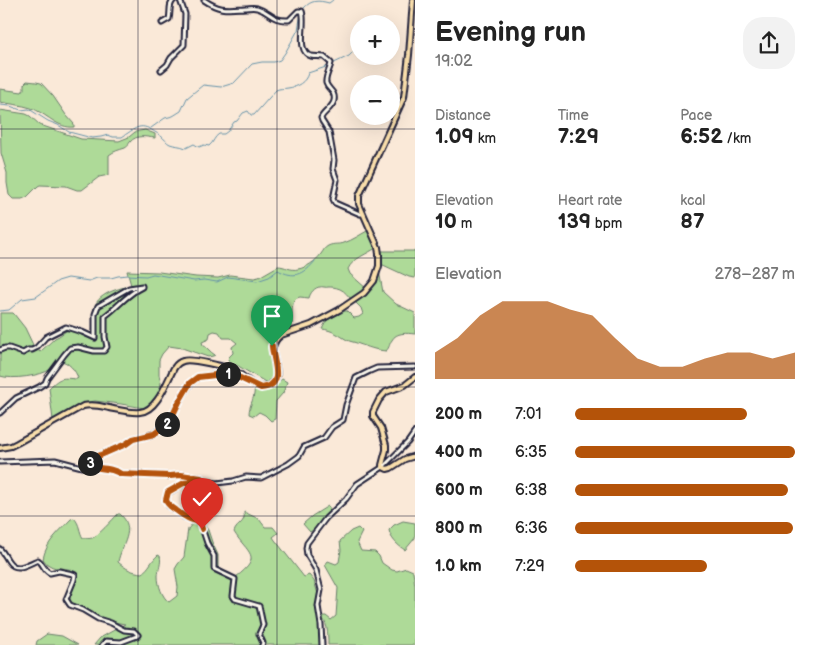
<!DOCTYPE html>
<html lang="en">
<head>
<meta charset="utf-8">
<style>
  body { margin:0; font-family:"Balsamiq Sans",sans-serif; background:#f2f2f2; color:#222; height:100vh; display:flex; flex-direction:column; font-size:19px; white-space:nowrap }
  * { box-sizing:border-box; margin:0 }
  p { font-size:16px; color:#767676 }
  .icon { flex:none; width:28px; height:28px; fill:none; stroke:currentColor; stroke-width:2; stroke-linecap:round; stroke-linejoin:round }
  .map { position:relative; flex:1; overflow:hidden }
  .sheet { display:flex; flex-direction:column; background:#fff; width:400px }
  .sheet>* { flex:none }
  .controls { position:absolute; left:350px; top:15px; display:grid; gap:10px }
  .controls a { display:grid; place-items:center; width:50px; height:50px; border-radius:50%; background:#fff; box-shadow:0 5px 20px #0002; font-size:25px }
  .pin { position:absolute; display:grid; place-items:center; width:42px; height:42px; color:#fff; margin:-51px -21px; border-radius:50% 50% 50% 0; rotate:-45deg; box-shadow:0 0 5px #0007 }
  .pin .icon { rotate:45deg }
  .km { position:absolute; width:25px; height:25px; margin:-12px; border-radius:50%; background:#222; color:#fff; font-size:14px; line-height:25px; text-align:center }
  .round { display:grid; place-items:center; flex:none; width:52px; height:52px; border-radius:20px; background:#f2f2f2 }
  .overview { display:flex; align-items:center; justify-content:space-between; height:85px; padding:0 20px }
  h1 { font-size:28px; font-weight:600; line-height:38px }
  .metrics { display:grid; grid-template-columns:repeat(3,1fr); gap:8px; height:85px; padding:5px 20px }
  .metrics div { display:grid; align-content:center }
  .metrics b { font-size:21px; font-weight:600 }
  .metrics small { font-size:14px; font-weight:400 }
  .metrics p { font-size:14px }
  .chart { height:140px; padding:10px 20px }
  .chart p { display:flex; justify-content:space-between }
  .chart svg { width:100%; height:90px; margin-top:5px; fill:#b45309; opacity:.7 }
  ul { padding:0 20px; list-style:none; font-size:16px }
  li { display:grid; grid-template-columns:80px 60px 1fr; align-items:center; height:38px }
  li i { height:12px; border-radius:6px; background:#b45309 }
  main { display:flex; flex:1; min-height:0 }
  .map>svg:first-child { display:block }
  .green { fill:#aeda98; stroke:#687e6a }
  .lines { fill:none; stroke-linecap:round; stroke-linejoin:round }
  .stream { stroke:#6592a9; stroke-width:1 }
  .minor-casing { stroke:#22223b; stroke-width:7 }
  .major-casing { stroke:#22223b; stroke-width:8 }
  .minor { stroke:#fbf7ec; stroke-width:3 }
  .major { stroke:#f9deab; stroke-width:4 }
  .route-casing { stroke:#fff; stroke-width:10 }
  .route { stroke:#b45309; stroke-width:6 }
  .grid { fill:none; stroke:#22223b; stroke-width:1; stroke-opacity:0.55 }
</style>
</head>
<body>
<main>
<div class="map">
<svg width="415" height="645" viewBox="0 0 415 645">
  <rect width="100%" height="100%" fill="#fae9d8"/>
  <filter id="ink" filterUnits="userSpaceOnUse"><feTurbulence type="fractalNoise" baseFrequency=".02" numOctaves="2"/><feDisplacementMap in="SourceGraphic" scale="10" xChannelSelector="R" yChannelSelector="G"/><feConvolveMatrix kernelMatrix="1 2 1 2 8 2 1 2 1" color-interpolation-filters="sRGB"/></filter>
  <g filter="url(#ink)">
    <!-- green -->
    <g class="green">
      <path d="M 27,81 L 36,82 L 41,83 L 53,96 L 66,115 L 74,124 L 74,127 C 58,129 46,113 31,108 C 22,105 10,104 0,102 L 0,89 L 22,92 L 24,89 L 24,84 Z"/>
      <path d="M 0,110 L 26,114 L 30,116 L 40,125 L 81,139 L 119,141 L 129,137 L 135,132 L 145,130 L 155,134 L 155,138 C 146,137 137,134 130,142 C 127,146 130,145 125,148 C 119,150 114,151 109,155 L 109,175 L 99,177 L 82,190 L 77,190 L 66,186 L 40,185 L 38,186 L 27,197 L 22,199 L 13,199 L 9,195 L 7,183 L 7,173 L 1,153 Z"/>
      <path d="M 369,230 L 377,247 C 368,254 353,258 348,269 L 350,274 L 367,289 L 352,300 C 348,296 345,291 340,289 C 335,287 332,287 328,287 C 327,288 321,286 320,287 C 315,287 310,293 309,298 C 306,298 303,297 300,297 C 288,299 294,319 292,327 C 271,336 268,340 273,364 C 274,370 276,373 274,379 L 267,383 L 228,360 L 229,357 L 233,353 L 232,347 L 237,343 L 231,338 L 223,338 L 219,332 L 214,331 L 210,333 L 209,339 L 202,342 L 203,345 C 208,348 210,352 215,355 L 213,356 L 208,357 L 182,348 L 169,346 L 162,354 L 159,360 L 159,375 L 161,383 L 156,401 L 151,407 L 144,408 L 121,404 L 95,401 L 83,403 L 53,420 L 49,388 C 61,376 62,378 77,379 L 78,378 C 76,371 68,361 60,361 C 57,364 54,367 51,369 C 41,376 12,380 0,376 L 0,313 L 13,313 L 14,314 L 25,328 L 34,347 L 40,352 L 55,338 L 59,336 L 66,331 L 77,331 L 90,335 C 94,329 93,323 93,315 C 93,294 115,290 131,285 L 127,271 L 159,272 L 196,277 L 218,278 L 230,275 L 254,278 L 259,277 L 278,266 C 285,266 291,271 298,269 C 306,268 316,261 321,254 C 324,250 324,248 328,246 C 334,243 339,245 344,243 C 353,240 361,234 369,230 Z"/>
      <polygon points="381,251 415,251 415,278 409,277 381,264"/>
      <path d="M 379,271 L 383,292 L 396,304 L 415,313 L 415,334 C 407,333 396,332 392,340 C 389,344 390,347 386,351 C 375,350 368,347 359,344 C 355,342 351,342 347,340 C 339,335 332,330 322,329 L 327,320 L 345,311 L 347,311 L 354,318 L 359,317 L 363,314 L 361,308 L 354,301 C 371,290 371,290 379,271 Z"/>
      <path d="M 282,379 L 287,382 L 283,393 L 276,401 L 275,419 L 271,421 L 265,415 L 259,412 L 254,416 L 249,414 C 249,404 256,398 254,386 L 267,390 Z"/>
      <polygon points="328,506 331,510 318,526 310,532 303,524 312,516"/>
      <path d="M 244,512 L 259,519 L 265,527 L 273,527 L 278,533 L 273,537 L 275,540 L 304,577 L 309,575 L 314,581 L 318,594 L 316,610 L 320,626 L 319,636 L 320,645 L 94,645 L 100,638 L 125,624 L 114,622 L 92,614 L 78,605 L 72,603 L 70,601 C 70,591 77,583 76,573 C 67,565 57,571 49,565 C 46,564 45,561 43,559 C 46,542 60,531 71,519 L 74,518 C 80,524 79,532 83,538 C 86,538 90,539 92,538 C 97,537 113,519 118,514 L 120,514 C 137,529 121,545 118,562 C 126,569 132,572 142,573 C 150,567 151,561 158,555 L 160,556 C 162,563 158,569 158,576 C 158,585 162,597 169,602 L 177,596 L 178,587 L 175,569 L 178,564 L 184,557 L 188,529 L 193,523 L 202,521 L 208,530 L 212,542 L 218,555 L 218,567 L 231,575 L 236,577 C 264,556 247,553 234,532 C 237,523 246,524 244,512 Z"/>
      <path d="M 403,521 L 415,523 L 415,538 L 405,550 C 398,546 390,538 389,530 L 394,525 Z"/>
      <path d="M 358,528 L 362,532 L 357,542 L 361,551 L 375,552 L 379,556 L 382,563 L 392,570 L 397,571 L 406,568 L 413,571 L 415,586 L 415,645 L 328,645 C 328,637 328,625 323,619 L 323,616 L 326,616 L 331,620 L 336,616 L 338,588 L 325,565 L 328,561 L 336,564 L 339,562 L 341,550 L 340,541 L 351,531 Z"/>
      <polygon points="47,634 62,636 78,645 36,645 37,641"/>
    </g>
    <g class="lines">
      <!-- stream -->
      <g class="stream">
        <path d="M 304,8 C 311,0 318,0 329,3 L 333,0"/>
        <polyline points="332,64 349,56 354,51 359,50"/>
        <path d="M 0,105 L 10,106 L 21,110 L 29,109 L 48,121 L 58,125 L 69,132 L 92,138 L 101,137 L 108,135 L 113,137 L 122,137 C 140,125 141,122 161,136 C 164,138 167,143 170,144 C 175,146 179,145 186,148 L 194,144 L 199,147 L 204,145 L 209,146 C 214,142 214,137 219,134 L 224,134 L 228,131 L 234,122 L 237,121 L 243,113 L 248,111 L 251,115 L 254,115 L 276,90 C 280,88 283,89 288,88 C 297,87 306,82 308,73 L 329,66"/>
        <polyline points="151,128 165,118 173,116 181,111 187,98 203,85 221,87 234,83 252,64 262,62 274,62 280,60 285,53 298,30 301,13"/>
        <path d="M 0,311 L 9,310 L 22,299 L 36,297 L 58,281 L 68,278 L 89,281 L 97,278 L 111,278 L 118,276 L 127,275 L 146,276 L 153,274 L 194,281 L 204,280 L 217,282 L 228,277 L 257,281 L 269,277 L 278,270 C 294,279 304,275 315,261"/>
      </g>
      <defs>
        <g id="minor">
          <path d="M 204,0 C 220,11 227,9 245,8 C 249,8 253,7 257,8 C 271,12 271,21 289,20 L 298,11 L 302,11 C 307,23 295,52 311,56 C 315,57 320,56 324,57 L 331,63 C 330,70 325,76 326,83 C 328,90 336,91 334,101 C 332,108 324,112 321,118 L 322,121 L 329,132 L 334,160 L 333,169 L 337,180 L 333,199 L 335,203 L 360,214 L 363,214"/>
          <path d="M 162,23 L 169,19 C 171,12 168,4 174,0"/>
          <polyline points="161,70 167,65 171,58 184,45 185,14 180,0"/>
          <path d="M 0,350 L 5,348 L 9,348 L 23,353 L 28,350 L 32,350 L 36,348 L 46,337 L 66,327 L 82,332 L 95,338 L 95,314 L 98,306 L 129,288 L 142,286 L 142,287 C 127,294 118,307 105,316 L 105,337 L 107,347 L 104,351 L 94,351 L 78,347 L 70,348 L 64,355 L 47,378 L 45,383 L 39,387 L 16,398 L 0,413"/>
          <polyline points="0,462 55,460 82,467 87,466 91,461 96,457 126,444 133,439 153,434 169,423 180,400 191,383 198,377 224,373 236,376 246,380"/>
          <path d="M 87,466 C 99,469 112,467 121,474 L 170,476 L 181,475 L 201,479 L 203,480"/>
          <path d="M 0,549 C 5,554 5,557 9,562 C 17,573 29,563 38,560 C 44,564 43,570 50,573 L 59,571 L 73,574 L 75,575 L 74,580 L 67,597 L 66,599 L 70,605 L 83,610 L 98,619 L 111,623 L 124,630 L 134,631 L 138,635 L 137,636 L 121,642 L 106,641 L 102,645"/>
          <polyline points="262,645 263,643 259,634 263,625 259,606 235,599 233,596 235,579 214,569 214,556 207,543 200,522 184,517 176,510 169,506 166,500 168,493 185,483 203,481 217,483 233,481 246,477 261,478 288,464 299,456 304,447 324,438 332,427 343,420 346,405 356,378 370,371 377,368 415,367"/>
          <polyline points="322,645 321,625 318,606 321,590 316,570 307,555 306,548 307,543 326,518 346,499 357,484 383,467 408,442 415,432"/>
        </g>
        <g id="major">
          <polyline points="415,377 405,385 386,392 379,400 373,412 373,416 381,428 386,445 386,450 382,465 383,467 387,469 391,468 405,459 415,456"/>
          <path d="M 0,448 L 11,446 L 17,443 L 83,406 C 92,404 100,406 109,408 C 119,410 130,413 140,412 C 157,411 167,381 174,368 C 176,365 179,362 183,361 C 190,358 228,367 235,371 C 245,376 256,392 268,386 C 291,374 259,352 281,335 L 311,325 L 339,310 L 364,293 L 374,281 L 379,266 L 379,254 L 378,247 L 359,204 L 359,196 L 404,97 L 409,55 L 413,0"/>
        </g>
      </defs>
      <!-- minor casing -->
      <use href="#minor" class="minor-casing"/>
      <!-- major casing -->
      <use href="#major" class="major-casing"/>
      <!-- minor -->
      <use href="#minor" class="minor"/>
      <!-- major -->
      <use href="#major" class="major"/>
    </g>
  </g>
  <g class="lines" filter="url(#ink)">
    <defs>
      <path id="route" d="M 202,529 L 200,522 C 189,519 186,518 177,511 C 172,507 168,506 166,500 L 168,492 L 184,483 L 203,481 L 201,478 L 181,475 L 170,476 L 121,474 C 111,467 99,469 87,466 L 91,461 L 96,457 L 126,444 L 133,439 L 154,434 L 169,423 L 180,400 L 190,383 L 198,377 L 224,374 L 236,376 L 261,388 C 286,386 273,362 272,346"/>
    </defs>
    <!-- route casing -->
    <use href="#route" class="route-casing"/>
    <!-- route -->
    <use href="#route" class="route"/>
  </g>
  <!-- grid -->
  <path class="grid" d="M 138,0 L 138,645M 277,0 L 277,645M 0,129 L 415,129M 0,258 L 415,258M 0,387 L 415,387M 0,516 L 415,516"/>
</svg>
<div class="controls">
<a>+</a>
<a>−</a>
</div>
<div class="pin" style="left:272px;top:346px;background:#1e9e55"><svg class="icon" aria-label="arrive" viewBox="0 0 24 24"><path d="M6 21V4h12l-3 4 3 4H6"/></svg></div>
<div class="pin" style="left:202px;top:529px;background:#d93025"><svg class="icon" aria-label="check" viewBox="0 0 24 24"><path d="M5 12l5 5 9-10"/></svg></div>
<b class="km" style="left:228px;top:374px">1</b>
<b class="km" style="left:167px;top:424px">2</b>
<b class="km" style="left:90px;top:463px">3</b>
</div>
<section class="sheet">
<div class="overview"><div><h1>Evening run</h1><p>19:02</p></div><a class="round"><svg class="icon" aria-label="share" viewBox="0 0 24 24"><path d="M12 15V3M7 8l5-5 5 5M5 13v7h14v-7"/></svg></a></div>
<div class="metrics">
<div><p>Distance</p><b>1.09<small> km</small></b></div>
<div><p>Time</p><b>7:29</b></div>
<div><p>Pace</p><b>6:52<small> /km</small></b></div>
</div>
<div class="metrics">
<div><p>Elevation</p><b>10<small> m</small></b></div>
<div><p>Heart rate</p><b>139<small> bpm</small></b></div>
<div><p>kcal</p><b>87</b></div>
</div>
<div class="chart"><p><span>Elevation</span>278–287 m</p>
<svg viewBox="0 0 160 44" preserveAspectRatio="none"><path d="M0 44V31L10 24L20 13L30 6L40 6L50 6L60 10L70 13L80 24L90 34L100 38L110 38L120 34L130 31L140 31L150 34L160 31V44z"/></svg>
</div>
<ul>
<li><b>200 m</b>7:01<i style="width:78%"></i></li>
<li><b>400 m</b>6:35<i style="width:100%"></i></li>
<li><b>600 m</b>6:38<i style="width:97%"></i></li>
<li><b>800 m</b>6:36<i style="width:99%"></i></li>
<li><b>1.0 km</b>7:29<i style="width:60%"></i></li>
</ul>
</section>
</main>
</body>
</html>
